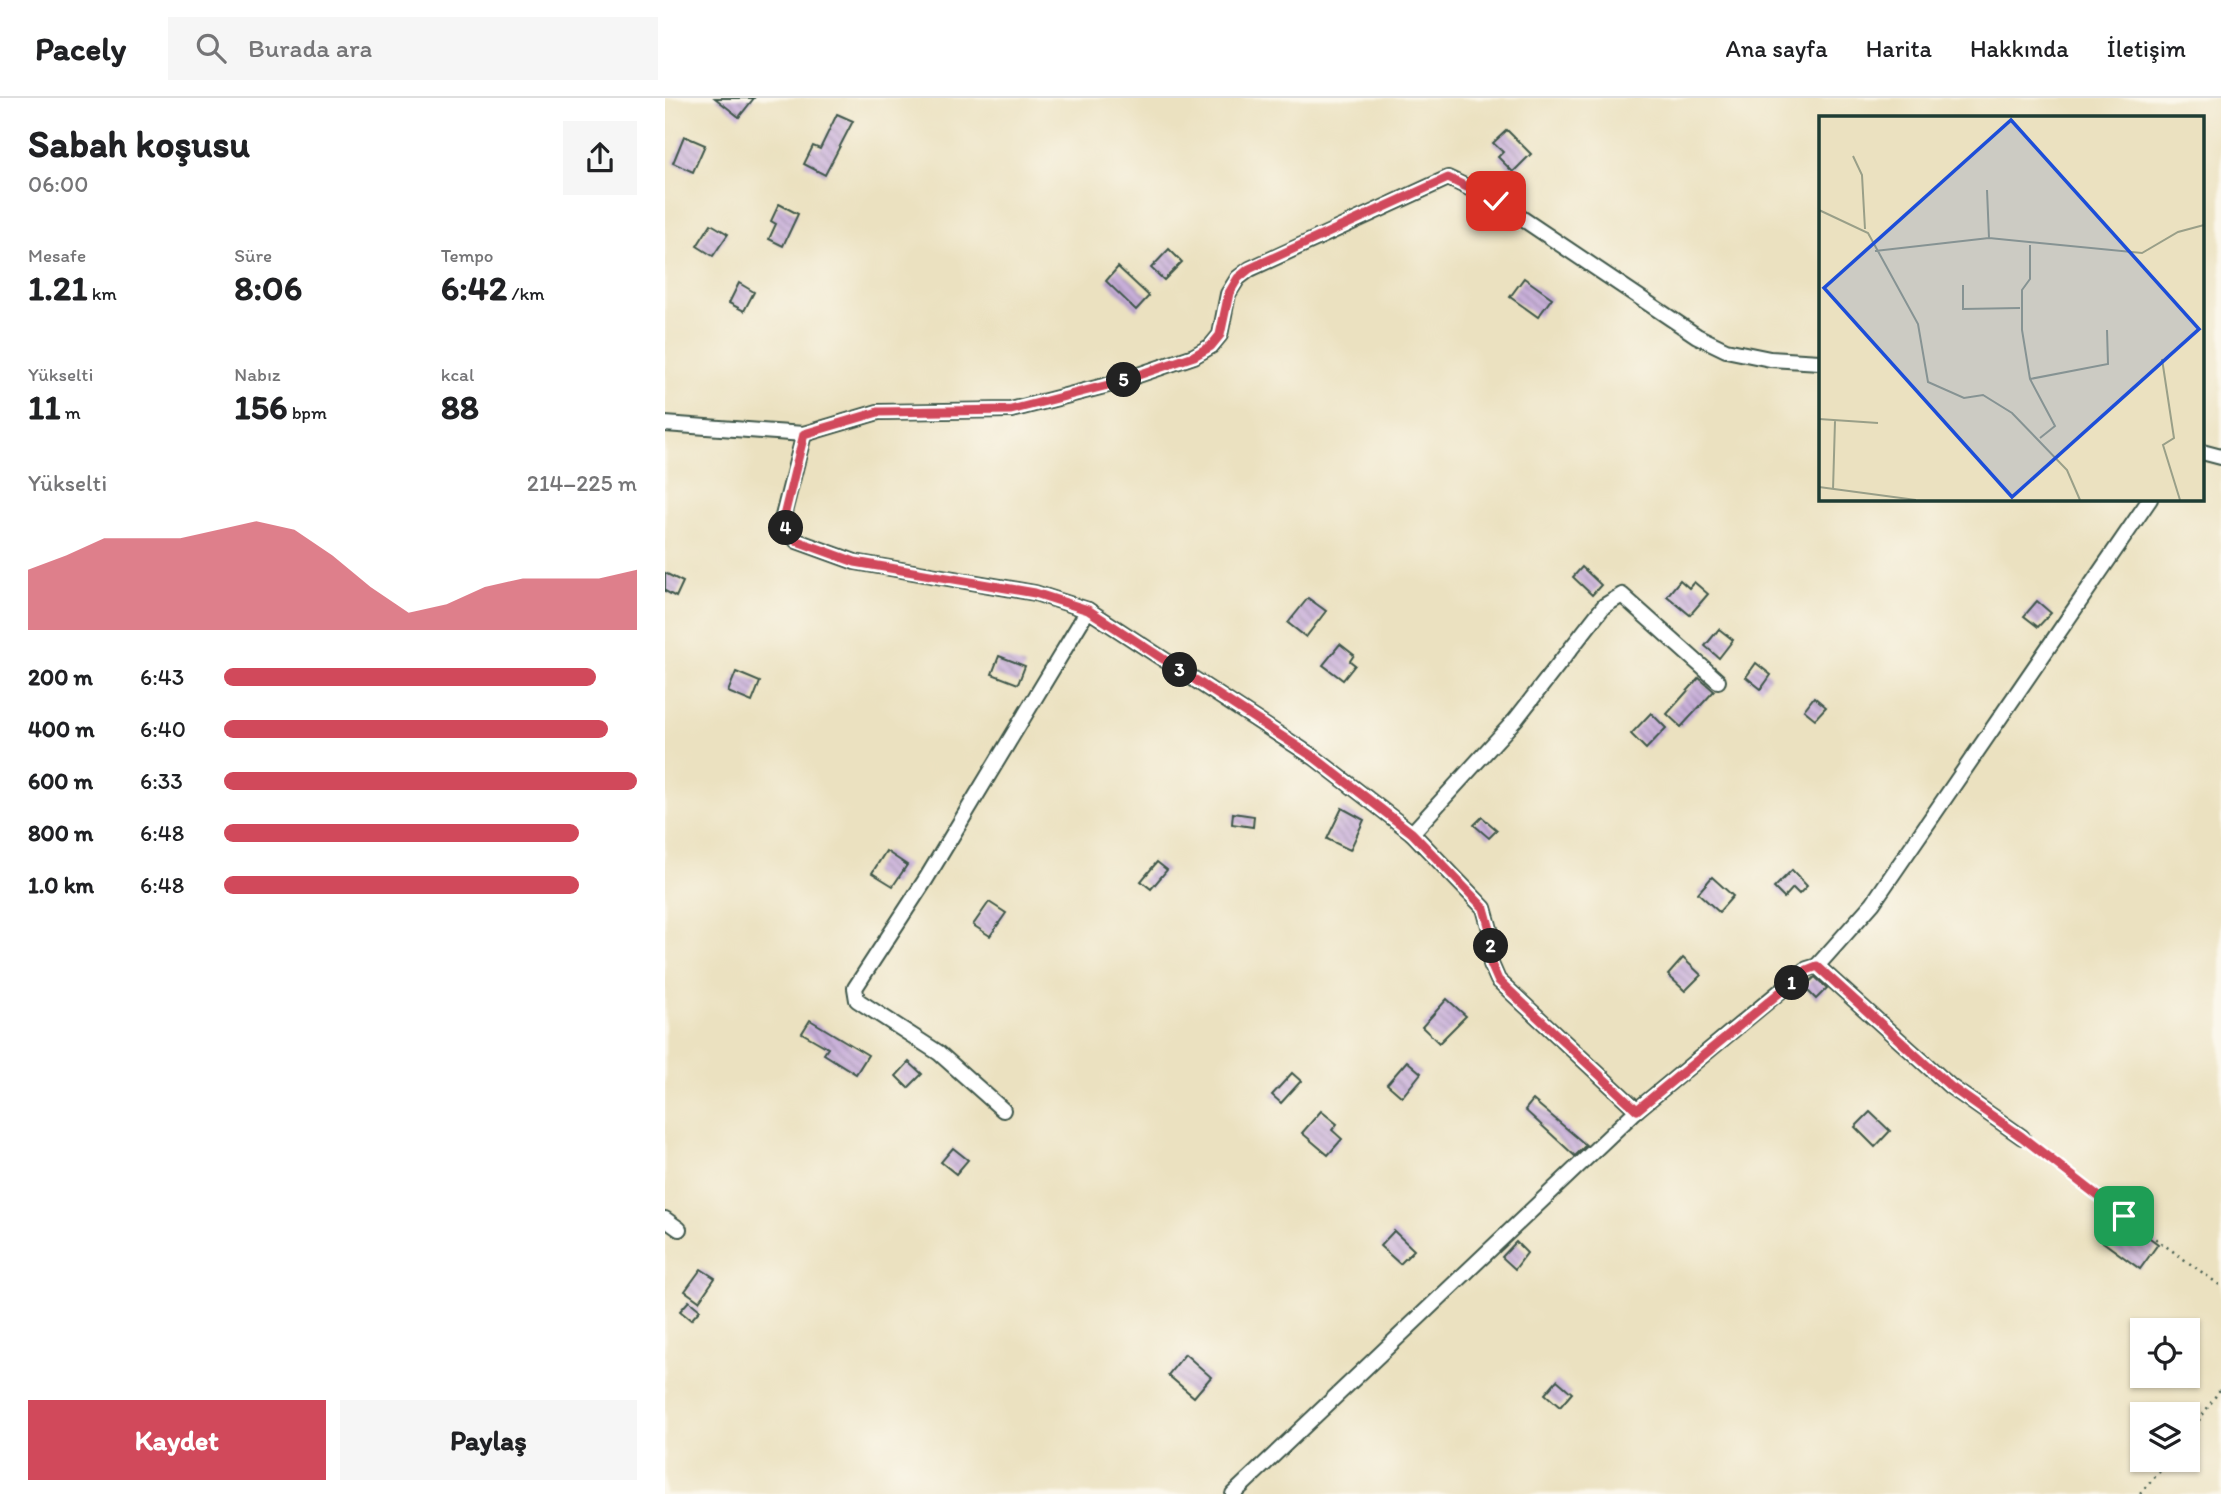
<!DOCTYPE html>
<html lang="tr">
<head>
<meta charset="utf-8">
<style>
  body { margin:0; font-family:Itim,sans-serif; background:#f6f6f6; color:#202124; height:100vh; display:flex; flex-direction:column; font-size:26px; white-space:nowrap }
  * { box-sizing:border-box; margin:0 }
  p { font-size:23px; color:#757577 }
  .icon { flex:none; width:38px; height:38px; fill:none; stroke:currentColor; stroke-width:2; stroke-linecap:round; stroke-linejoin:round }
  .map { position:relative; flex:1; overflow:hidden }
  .side { display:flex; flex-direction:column; background:#fff; width:665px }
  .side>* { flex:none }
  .buttons { position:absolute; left:1465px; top:1220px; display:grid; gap:14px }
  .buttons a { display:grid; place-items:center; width:70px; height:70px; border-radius:0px; background:#fff; box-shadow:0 2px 5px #0004; font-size:35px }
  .pin { position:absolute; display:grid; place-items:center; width:60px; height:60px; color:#fff; margin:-30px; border-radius:14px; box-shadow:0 4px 10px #0006 }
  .km { position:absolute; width:35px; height:35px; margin:-18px; border-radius:50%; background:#222; color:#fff; font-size:19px; line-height:35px; text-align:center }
  .round { display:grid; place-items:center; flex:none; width:74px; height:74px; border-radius:0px; background:#f6f6f6 }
  .headline { display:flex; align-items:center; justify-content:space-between; height:119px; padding:0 28px }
  h1 { font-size:38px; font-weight:700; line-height:52px }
  .metrics { display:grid; grid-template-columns:repeat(3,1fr); gap:10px; height:119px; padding:7px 28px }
  .metrics div { display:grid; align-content:center }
  .metrics b { font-size:35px; font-weight:700 }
  .metrics small { font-size:19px; font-weight:400 }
  .metrics p { font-size:19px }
  .chart { height:196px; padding:14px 28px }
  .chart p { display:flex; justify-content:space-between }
  .chart svg { width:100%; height:126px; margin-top:7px; fill:#d1495b; opacity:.7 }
  .button { display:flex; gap:14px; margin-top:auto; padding:14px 28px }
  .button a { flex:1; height:80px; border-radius:0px; background:#d1495b; color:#fff; font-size:28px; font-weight:700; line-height:80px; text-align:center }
  .button a+a { background:#f6f6f6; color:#202124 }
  ul { padding:0 28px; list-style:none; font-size:23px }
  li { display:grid; grid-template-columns:112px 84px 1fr; align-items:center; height:52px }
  li i { height:18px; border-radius:9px; background:#d1495b }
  header { display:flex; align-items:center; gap:42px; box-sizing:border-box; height:98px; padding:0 35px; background:#fff; border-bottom:2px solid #e0e0e0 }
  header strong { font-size:33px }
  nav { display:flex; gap:38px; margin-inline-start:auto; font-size:24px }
  .search { width:490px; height:63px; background:#f6f6f6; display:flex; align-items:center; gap:18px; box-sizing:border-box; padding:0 24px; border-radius:0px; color:#757577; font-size:26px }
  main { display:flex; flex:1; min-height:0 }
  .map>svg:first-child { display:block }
  .building { fill:url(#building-back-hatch) }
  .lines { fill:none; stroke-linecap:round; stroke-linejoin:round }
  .street-casing { stroke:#3e5649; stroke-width:18 }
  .path { stroke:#3e5649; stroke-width:2.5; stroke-dasharray:2 5; stroke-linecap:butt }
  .street { stroke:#fff; stroke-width:14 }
  .route-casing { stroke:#fff; stroke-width:14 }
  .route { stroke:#d1495b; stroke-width:9 }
  .inset-road { fill:none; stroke:#999f88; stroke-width:2 }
  .view { fill:#1d4ed8; fill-opacity:0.15; stroke:#1d4ed8; stroke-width:3.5 }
  .inset-edge { fill:none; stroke:#1f3d34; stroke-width:3.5 }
</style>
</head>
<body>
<header>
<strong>Pacely</strong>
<div class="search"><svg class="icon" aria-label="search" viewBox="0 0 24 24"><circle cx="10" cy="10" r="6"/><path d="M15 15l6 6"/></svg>Burada ara</div>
<nav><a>Ana sayfa</a><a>Harita</a><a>Hakkında</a><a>İletişim</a></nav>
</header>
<main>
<section class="side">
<div class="headline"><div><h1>Sabah koşusu</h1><p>06:00</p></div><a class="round"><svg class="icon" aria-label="share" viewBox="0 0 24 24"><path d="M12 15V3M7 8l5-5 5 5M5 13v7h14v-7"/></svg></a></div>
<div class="metrics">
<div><p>Mesafe</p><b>1.21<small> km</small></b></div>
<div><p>Süre</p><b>8:06</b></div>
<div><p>Tempo</p><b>6:42<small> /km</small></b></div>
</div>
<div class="metrics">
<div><p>Yükselti</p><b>11<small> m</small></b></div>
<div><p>Nabız</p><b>156<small> bpm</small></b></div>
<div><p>kcal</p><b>88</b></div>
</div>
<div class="chart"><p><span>Yükselti</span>214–225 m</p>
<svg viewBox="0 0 160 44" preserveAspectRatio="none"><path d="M0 44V23L10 18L20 12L30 12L40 12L50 9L60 6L70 9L80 18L90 29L100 38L110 35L120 29L130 26L140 26L150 26L160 23V44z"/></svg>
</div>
<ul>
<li><b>200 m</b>6:43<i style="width:90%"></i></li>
<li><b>400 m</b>6:40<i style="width:93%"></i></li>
<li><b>600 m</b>6:33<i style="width:100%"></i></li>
<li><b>800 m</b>6:48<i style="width:86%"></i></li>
<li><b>1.0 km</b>6:48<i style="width:86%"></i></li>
</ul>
<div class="button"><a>Kaydet</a><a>Paylaş</a></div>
</section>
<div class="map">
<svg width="1556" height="1396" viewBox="0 0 1556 1396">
  <defs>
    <pattern id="building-back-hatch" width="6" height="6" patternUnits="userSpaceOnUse" patternTransform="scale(1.75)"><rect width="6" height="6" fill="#c8afd9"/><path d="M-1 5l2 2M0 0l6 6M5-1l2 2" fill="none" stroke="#a290b1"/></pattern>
  </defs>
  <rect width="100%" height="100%" fill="#fbf7ec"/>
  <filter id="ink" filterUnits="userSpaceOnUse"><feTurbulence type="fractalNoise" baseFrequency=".0143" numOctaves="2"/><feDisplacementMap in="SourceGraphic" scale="14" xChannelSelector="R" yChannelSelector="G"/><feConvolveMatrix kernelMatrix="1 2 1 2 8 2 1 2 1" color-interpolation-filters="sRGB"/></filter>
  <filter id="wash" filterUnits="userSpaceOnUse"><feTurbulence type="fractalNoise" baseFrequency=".00686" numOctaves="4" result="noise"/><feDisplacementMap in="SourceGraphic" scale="28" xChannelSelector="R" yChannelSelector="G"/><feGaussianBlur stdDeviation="1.57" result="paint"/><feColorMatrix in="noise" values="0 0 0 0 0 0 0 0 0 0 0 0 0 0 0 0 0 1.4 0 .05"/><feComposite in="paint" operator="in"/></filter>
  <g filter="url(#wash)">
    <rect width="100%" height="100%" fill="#ebe1c0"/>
    <g id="blocks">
      <!-- building -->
      <g class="building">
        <polygon points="50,0 89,0 74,19"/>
        <polygon points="172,16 188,23 160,77 139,66 148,48 155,51"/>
        <polygon points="842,32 866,56 848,74 833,59 838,54 828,45"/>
        <polygon points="19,38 40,47 28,74 8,65"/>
        <polygon points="114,106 133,116 118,148 104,141 111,126 106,123"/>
        <polygon points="46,126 63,136 48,158 32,148"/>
        <polygon points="504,151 517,164 499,182 486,170"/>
        <polygon points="453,169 484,198 471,212 441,183"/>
        <polygon points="859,180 887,200 873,219 845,199"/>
        <polygon points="74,185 89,194 79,213 64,205"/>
        <polygon points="917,469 936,487 927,497 908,479"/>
        <polygon points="0,475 18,484 11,499 0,493"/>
        <polygon points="1015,482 1024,490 1029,484 1043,496 1025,517 1002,498"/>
        <polygon points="643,500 661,513 641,539 623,525"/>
        <polygon points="1372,503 1386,515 1373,529 1359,518"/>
        <polygon points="1054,531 1068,542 1054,560 1040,548"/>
        <polygon points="675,546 689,557 685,563 690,567 678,582 658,567"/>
        <polygon points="334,558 360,568 353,586 327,576"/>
        <polygon points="1091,565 1106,577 1096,591 1081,579"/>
        <polygon points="71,574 95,584 87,604 63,594"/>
        <polygon points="1034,580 1049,593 1016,629 1002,616"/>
        <polygon points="1149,599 1161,609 1150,621 1139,612"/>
        <polygon points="986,615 1001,630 981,651 966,636"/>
        <polygon points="677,710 699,722 685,752 662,741"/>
        <polygon points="568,715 589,718 588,729 567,726"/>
        <polygon points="817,719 832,732 824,740 809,727"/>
        <polygon points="221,753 242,767 228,788 207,775"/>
        <polygon points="492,764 502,772 486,791 476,783"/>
        <polygon points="1127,772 1142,788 1134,796 1128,790 1119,800 1109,790"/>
        <polygon points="1047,779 1068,798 1054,814 1033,795"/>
        <polygon points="324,804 341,815 325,838 308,827"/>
        <polygon points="1018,860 1036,877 1020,893 1003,877"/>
        <polygon points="1150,879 1162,890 1151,901 1139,889"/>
        <polygon points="782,901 801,918 774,945 757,929"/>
        <polygon points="145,922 203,957 191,976 159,956 163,950 137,935"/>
        <polygon points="742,963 756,975 737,999 722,986"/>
        <polygon points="244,964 257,976 243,990 231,978"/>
        <polygon points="627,975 636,983 616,1005 607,997"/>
        <polygon points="868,1002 921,1047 910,1058 860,1012"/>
        <polygon points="656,1013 672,1026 667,1032 677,1041 663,1057 637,1035"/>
        <polygon points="1205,1014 1225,1033 1210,1049 1190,1029"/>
        <polygon points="288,1050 303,1062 291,1076 276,1064"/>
        <polygon points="1456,1119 1493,1146 1475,1171 1438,1144"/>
        <polygon points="729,1133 749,1152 735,1166 715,1148"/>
        <polygon points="851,1144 862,1155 850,1171 837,1159"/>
        <polygon points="36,1171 50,1180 34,1203 20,1193"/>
        <polygon points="24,1203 35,1212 26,1222 15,1213"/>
        <polygon points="520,1256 546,1279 529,1299 503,1277"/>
        <polygon points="892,1282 907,1295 895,1309 880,1296"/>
      </g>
    </g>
  </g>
  <g filter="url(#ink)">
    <use href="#blocks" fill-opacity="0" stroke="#3e5649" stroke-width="2"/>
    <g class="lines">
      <defs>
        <g id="street">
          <polyline points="0,326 139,336 213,314 346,312 447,286 529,258 546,248 555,237 563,196 573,180 585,171 783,80 831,103 1032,238 1061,252 1105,261 1155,264"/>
          <polyline points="139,336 116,426 132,443 190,464 370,495 423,512 650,660 747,735 819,810 826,835 826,866 833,882 972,1012"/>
          <polyline points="1537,354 1556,359"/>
          <polyline points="747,735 851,621 939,508 957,497 1053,583"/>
          <polyline points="1152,868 1286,989 1357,1039"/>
          <polyline points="338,1012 274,955 192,902 190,890 261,781 423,512"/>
          <polyline points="0,1121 14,1131"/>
          <polyline points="568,1396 972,1012 1142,871 1152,868 1208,805 1485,401"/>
        </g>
      </defs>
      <!-- street casing -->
      <use href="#street" class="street-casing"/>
      <!-- path -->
      <g class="path">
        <polyline points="1368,1047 1459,1118 1556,1188"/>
        <polyline points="1522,1340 1556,1290"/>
        <polyline points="1475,1396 1505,1362"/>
      </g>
      <!-- street -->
      <use href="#street" class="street"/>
    </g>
  </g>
  <g class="lines" filter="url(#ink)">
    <defs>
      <polyline id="route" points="831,103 783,80 584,171 573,180 564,195 555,237 546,248 529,258 447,286 346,312 213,314 139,336 117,426 132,443 190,464 370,495 423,512 650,660 747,735 819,810 826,835 826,866 833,882 972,1012 1142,872 1152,868 1286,989 1357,1039 1459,1118"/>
    </defs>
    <!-- route casing -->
    <use href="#route" class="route-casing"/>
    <!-- route -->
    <use href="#route" class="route"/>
  </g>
  <!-- overview -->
  <g transform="translate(1154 18)">
    <rect width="385" height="385" fill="#ebe1c0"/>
    <path class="inset-road" d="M 34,40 L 43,59 L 46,113M 168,74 L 170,122M 0,94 L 49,117 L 99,208 L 109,266 L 145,282 L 164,279 L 193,297 L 248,354 L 261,384M 211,129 L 211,163 L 203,174 L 203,214 L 211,263 L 236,310 L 221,322M 56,135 L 170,122 L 323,137 L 359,116 L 385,109M 144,169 L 144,193 L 201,192M 343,243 L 355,322 L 344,329 L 361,384M 211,263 L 289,248 L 288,214M 0,303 L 59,307M 0,371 L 97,384M 14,374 L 16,305"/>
    <path class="view" d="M 192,4 L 380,213 L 193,381 L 5,172 Z"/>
    <rect width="385" height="385" class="inset-edge"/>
  </g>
</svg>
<div class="buttons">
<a><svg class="icon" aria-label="locate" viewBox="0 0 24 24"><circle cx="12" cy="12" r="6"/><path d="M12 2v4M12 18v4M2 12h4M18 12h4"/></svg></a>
<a><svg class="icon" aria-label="layers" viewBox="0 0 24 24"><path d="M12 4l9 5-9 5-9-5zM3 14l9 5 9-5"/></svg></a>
</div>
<div class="pin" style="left:1459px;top:1118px;background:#1e9e55"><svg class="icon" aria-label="arrive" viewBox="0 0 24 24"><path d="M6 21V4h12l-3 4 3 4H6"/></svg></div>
<div class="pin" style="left:831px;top:103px;background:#d93025"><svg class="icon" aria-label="check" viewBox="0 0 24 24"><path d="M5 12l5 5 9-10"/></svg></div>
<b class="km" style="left:1127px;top:885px">1</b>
<b class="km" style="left:826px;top:848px">2</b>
<b class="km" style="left:515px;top:572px">3</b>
<b class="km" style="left:121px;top:430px">4</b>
<b class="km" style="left:459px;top:282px">5</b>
</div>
</main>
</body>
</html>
